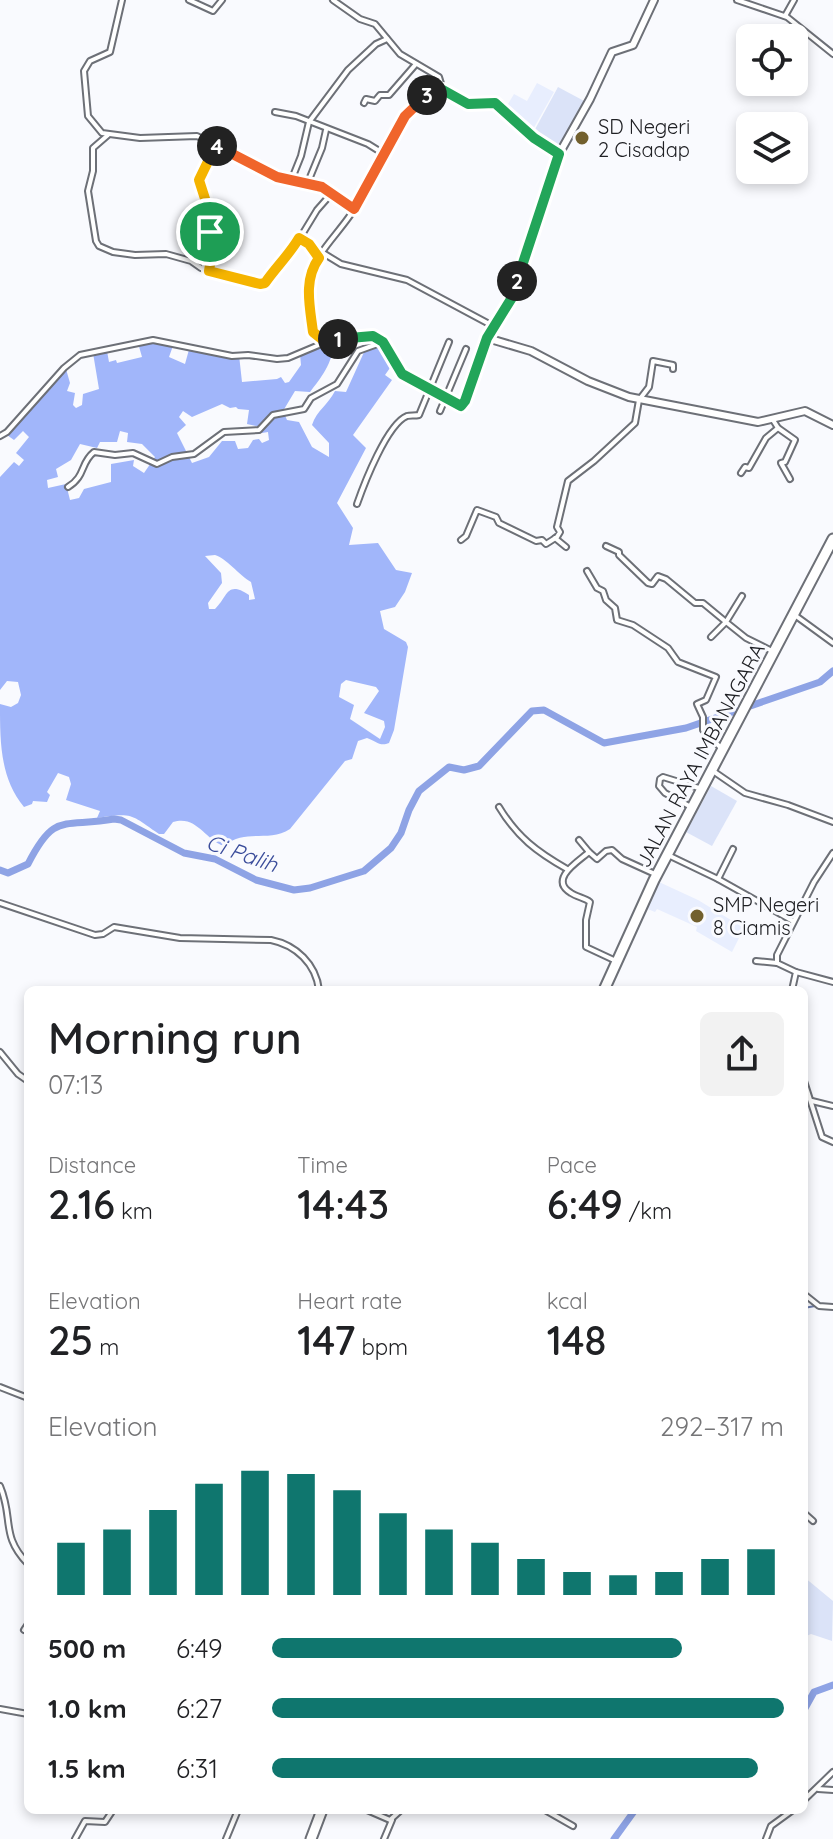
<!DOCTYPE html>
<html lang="en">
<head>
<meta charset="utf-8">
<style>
  body { margin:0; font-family:Quicksand,sans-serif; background:#f2f2f2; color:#202124; height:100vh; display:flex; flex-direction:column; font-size:30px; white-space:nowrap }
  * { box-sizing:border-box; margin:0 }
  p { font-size:26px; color:#757577 }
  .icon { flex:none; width:44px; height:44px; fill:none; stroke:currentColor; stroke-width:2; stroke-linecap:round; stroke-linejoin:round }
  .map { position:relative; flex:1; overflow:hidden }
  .panel { position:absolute; left:24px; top:986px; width:784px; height:828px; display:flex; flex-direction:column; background:#fff; border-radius:12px; box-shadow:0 4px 12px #0003 }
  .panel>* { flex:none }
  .fabs { position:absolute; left:736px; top:24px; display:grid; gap:16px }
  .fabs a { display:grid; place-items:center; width:72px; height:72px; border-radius:12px; background:#fff; box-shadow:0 4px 12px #0003; font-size:40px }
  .pin { position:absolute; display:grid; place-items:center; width:68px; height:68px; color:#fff; margin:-34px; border:4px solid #fff; border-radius:50%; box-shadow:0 2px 8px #0007 }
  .km { position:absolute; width:40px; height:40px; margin:-20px; border-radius:50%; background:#222; color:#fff; font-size:22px; line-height:40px; text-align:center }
  .round { display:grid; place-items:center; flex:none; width:84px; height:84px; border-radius:12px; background:#f2f2f2 }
  .headline { display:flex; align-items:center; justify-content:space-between; height:136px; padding:0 24px }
  h1 { font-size:44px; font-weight:600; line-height:60px }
  .stats { display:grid; grid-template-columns:repeat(3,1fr); gap:12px; height:136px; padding:8px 24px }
  .stats div { display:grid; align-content:center }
  .stats b { font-size:40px; font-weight:600 }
  .stats small { font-size:22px; font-weight:400 }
  .stats p { font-size:22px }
  .chart { height:224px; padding:16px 24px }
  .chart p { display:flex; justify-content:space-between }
  .chart svg { width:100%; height:144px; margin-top:8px; stroke:#0f766e; stroke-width:6 }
  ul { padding:0 24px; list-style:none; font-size:26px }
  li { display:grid; grid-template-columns:128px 96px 1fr; align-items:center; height:60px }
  li i { height:20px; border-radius:10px; background:#0f766e }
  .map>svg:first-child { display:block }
  .built { fill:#e8eefe }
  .green { fill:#dbe3f8 }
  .forest { fill:#a1b6fa; fill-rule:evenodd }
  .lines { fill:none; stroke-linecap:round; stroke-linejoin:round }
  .stream { stroke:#6d7cab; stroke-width:2 }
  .river { stroke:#8ea3e5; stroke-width:7 }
  .minor-casing { stroke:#6d7077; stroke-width:8 }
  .tertiary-casing { stroke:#6d7077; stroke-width:10 }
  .trunk-casing { stroke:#6d7077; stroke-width:13 }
  .minor { stroke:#fff; stroke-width:4 }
  .tertiary { stroke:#fff; stroke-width:6 }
  .trunk { stroke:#fff; stroke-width:9 }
  .split-1-casing { stroke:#fff; stroke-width:16 }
  .split-2-casing { stroke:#fff; stroke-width:16 }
  .split-3-casing { stroke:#fff; stroke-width:16 }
  .split-4-casing { stroke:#fff; stroke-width:16 }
  .split-5-casing { stroke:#fff; stroke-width:16 }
  .split-1 { stroke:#f5b400; stroke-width:10 }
  .split-2 { stroke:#22a559; stroke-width:10 }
  .split-3 { stroke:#22a559; stroke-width:10 }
  .split-4 { stroke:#f0652b; stroke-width:10 }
  .split-5 { stroke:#f5b400; stroke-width:10 }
  .poi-dot { fill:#72602e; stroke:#f9fafe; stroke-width:3 }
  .labels { text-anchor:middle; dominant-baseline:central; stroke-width:6; stroke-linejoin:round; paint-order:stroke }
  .poi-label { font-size:20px; fill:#202125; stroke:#f9fafe; text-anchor:start }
  .street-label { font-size:20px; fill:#202125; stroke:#f9fafe }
  .water-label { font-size:22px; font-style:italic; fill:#3b4d9b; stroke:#f9fafe }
</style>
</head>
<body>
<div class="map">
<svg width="833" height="1839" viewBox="0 0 833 1839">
  <rect width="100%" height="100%" fill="#f9fafe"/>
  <!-- built -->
  <g class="built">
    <polygon points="537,83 554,92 531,133 505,109 514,94 527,101"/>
    <polygon points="659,882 698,900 744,928 732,952 696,931 697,927 657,909 655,912 645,908"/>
  </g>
  <!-- green -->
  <g class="green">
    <polygon points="558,87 586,102 558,151 533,133"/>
    <polygon points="711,786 737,801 712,846 686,832"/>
    <polygon points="804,1577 833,1601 832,1641 811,1634 804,1637"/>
  </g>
  <!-- forest -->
  <path class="forest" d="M 149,341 L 174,343 L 169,357 L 185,364 L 190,346 L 239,355 L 242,382 L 277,379 L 281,377 L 285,383 L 289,382 L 301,365 L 300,354 L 333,343 C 334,361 321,378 310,392 L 295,391 L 283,411 L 287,420 L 299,422 L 312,447 L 329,457 L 329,443 L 312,425 C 317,410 328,405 335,391 L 346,392 L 365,350 L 380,345 L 384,346 L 392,365 L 385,375 L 392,380 L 353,435 L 366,448 L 337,503 L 353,528 L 349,545 L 378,543 L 396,570 L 412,573 L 405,592 L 395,607 L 380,611 L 384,629 L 406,642 L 408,647 L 394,730 L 389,743 C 380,747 376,741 367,738 L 358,741 L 352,759 L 345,761 L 290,829 C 269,843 246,828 224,846 C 204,839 197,815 173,822 L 164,834 L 159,834 C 131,815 134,812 97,818 L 100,811 L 66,800 L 71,784 L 69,777 L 58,773 L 47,792 L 50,795 L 47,802 L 33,801 L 32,804 L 24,807 C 0,778 0,742 0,704 L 11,707 L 18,703 L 21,695 L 18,682 L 7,681 L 0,690 L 0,477 L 14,462 L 19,466 L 24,460 L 16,453 L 29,437 L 23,431 L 14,440 L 7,435 L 51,380 L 66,369 L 70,383 L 67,391 L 75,393 L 73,405 L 76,408 L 82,405 L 83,394 L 99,389 L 93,353 L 107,351 L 109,362 L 116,360 L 117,363 L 142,357 L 138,343 ZM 222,404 L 230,408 L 236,407 L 238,409 L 249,410 L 247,424 L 261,427 L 262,433 L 268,432 L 269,440 L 262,443 L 259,439 L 253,440 L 248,448 L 238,449 L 235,441 L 222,441 L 209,457 L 192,463 L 177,433 L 186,425 L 179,417 L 183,411 L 192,417 ZM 120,431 L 128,433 L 127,442 L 142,444 L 155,457 L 144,473 L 133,466 L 134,460 L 111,464 L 111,482 L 84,489 L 79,498 L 70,500 L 66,484 L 48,488 L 47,480 L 58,477 L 56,469 L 71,460 L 80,444 L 97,448 L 100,442 L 117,442 ZM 215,555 C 226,558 239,575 251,582 L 255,599 L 249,600 L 249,595 C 226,580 228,597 215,609 L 209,609 L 208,603 L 222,583 L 221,573 L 205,556 ZM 346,680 L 376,687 L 379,691 L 364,713 L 384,721 L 385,727 L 380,739 L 350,719 L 354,705 L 339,697 L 341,684 Z"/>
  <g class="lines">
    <!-- stream -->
    <g class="stream">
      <polyline points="825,1305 833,1304"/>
      <polyline points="804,1308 815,1306"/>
    </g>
    <!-- river -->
    <g class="river">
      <path d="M 0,870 L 8,873 L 28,864 C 55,811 63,828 114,819 L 121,820 L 184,853 L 215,859 L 256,880 L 294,890 L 310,888 L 364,871 L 391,848 L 401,833 L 409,810 L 419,791 L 449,767 L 464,770 L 479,766 L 532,711 L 544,710 L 604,743 L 686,728 L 820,682 L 833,671"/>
      <polyline points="804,1710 814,1692 833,1685"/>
      <polyline points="614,1839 635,1810"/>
    </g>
    <defs>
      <g id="minor">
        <polyline points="122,0 110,52 90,61 84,71 88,116 102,133 140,138 197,136 277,177 322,187 354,209"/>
        <polyline points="189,0 213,11 222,0"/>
        <polyline points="333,0 360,19 375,24 400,54 439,77 443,90"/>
        <polyline points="737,0 787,17 833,54"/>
        <polyline points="785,16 794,0"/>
        <polyline points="364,103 366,99 375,101 380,95 389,95 416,64"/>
        <polyline points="275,112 296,116 368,144 384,154"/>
        <polyline points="108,135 93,148 93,171 88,191 96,241 99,246 113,252 135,255 166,254 191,261 201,268 220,274 262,284 281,265 300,238 309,244 319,258"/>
        <polyline points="291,181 301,156 309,122 348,70 376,44 387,39"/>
        <polyline points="308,182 322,148 326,130"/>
        <polyline points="300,238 317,210 332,193"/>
        <polyline points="323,253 341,264 407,280 493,326"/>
        <polyline points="209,271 211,238 207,205 199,180 216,145"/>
        <path d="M 487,338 L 465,401 L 463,405 L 456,405 C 439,394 416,387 401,373 C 391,363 390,345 376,338 C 356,328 334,348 315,336 C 309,317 304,287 312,269 C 320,250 339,232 351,214 C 374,178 396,100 443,90 L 468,104 L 495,103 L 534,138 L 558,153"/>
        <polyline points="440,411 466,349"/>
        <polyline points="773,420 778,428 795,440 785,462 781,463 790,479"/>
        <polyline points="0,436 7,432 64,368 80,355 153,340 232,356 248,355 277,359 288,358 326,342"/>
        <polyline points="741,473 745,467 749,468 766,438 778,428"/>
        <path d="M 68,487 C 86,476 80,463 94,452 L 115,455 L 133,453 L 157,464 L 172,457 L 194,454 L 224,432 L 259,430 L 273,415 L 304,409 L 311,398 L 337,384 L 358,351 L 383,342"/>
        <path d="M 357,504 C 364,484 387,424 407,416 C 410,415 415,416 419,415 L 449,342"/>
        <polyline points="555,538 566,547"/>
        <polyline points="461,540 466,536 477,510 496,517 499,523 536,541 542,540 546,544 557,537 560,532 557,527 568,481 594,461 635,423 639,400 649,387 653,361 673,365 673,369"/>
        <polyline points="606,546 619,552 619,555 648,583 652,584 658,576 666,579 695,603 703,603 726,622 711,637"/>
        <polyline points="587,571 597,588 603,591 606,600 615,608 617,620 633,625 668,648 678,662 716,677 706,700 697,704 703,717 703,730 721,748"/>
        <polyline points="742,596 726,622 746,638 772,651"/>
        <polyline points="796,616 833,643"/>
        <polyline points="713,771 745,793 788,805 833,822"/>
        <path d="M 499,807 C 517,837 537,852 567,869"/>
        <polyline points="691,807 665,793 659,786 660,779 663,777 702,789"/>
        <path d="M 579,840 L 589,852 C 579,861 548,879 571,893 C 577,897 585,898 590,902 L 586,920 L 586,947 L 616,961"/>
        <polyline points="589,852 597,859 606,851 612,850 622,859 655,874"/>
        <polyline points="668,855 718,879 793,921"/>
        <polyline points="718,879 733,849"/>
        <path d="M 0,903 L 95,935 L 103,934 L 114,927 L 180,938 L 271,940 C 296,945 316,964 319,990"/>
        <polyline points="756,961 777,963"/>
        <polyline points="796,972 833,982"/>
        <polyline points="792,990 796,972 777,963 777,955 814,882 833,853"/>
        <polyline points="0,1052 18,1074 28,1081"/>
        <polyline points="804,1081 822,1137 833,1142"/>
        <polyline points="812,1101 833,1106"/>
        <polyline points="804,1294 819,1306 833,1307"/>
        <polyline points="0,1387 28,1398"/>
        <path d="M 0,1486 C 14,1519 0,1535 28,1564"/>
        <polyline points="804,1513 813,1521"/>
        <polyline points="24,1630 28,1624"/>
        <polyline points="0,1709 28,1714"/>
        <polyline points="818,1789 833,1790"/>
        <polyline points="804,1800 833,1772"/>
        <polyline points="367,1810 390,1820 401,1810"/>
        <polyline points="545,1810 573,1826"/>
        <polyline points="75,1839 85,1821 105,1822 113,1810"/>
        <polyline points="226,1839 238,1810"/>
        <polyline points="384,1839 392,1820"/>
        <polyline points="766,1839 771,1826 793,1810"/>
      </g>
      <polyline id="tertiary" points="654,0 633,45 612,52 590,99 559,154 514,294 487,338 531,351 588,381 629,397 758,422 805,411 833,425"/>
      <g id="trunk">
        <polyline points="604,990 654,880 833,539"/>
        <polyline points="311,1839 322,1810"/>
      </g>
    </defs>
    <!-- minor casing -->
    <use href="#minor" class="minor-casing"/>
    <!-- tertiary casing -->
    <use href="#tertiary" class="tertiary-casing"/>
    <!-- trunk casing -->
    <use href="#trunk" class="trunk-casing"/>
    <!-- minor -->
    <use href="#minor" class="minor"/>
    <!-- tertiary -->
    <use href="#tertiary" class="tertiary"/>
    <!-- trunk -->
    <use href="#trunk" class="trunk"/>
  </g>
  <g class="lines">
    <defs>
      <path id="split-1" d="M 210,232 L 212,252 L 209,271 L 260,284 L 265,283 C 276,267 289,255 299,238 L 309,244 L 319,258 C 303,280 310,307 313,332 L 323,340 L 338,339"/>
      <polyline id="split-2" points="338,339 373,336 383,342 402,374 461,406 465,401 487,338 513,296 517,281"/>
      <polyline id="split-3" points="427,95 443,90 468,104 495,103 534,138 559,154 517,281"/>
      <polyline id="split-4" points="217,146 277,177 322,187 354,209 405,116 427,95"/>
      <polyline id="split-5" points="210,232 207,205 199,180 216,145 217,146"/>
    </defs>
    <!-- split-1 casing -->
    <use href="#split-1" class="split-1-casing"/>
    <!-- split-2 casing -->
    <use href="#split-2" class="split-2-casing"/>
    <!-- split-3 casing -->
    <use href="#split-3" class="split-3-casing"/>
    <!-- split-4 casing -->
    <use href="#split-4" class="split-4-casing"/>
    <!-- split-5 casing -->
    <use href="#split-5" class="split-5-casing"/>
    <!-- split-1 -->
    <use href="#split-1" class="split-1"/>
    <!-- split-2 -->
    <use href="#split-2" class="split-2"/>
    <!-- split-3 -->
    <use href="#split-3" class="split-3"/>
    <!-- split-4 -->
    <use href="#split-4" class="split-4"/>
    <!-- split-5 -->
    <use href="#split-5" class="split-5"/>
  </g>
  <!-- markers -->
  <g class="poi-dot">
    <circle cx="582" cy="138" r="8"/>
    <circle cx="697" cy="916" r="8"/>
  </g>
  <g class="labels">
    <!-- poi labels -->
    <g class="poi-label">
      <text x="598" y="126">SD Negeri<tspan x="598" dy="23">2 Cisadap</tspan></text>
      <text x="713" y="904">SMP Negeri<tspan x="713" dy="23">8 Ciamis</tspan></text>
    </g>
    <!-- street labels -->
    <g class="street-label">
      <text transform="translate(700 755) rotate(-62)">JALAN RAYA IMBANAGARA</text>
    </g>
    <!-- water labels -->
    <g class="water-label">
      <text transform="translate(242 853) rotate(19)">Ci Palih</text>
    </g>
  </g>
</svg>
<div class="fabs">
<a><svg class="icon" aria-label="locate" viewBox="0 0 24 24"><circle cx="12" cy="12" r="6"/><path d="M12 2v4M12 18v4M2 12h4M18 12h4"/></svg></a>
<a><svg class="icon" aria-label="layers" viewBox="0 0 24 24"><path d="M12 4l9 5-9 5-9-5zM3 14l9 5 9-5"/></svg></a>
</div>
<div class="pin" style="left:210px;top:232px;background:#1e9e55"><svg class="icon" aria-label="arrive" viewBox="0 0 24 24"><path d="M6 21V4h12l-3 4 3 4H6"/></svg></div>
<b class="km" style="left:338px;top:339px">1</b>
<b class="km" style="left:517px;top:281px">2</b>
<b class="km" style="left:427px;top:95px">3</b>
<b class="km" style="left:217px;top:146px">4</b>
<section class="panel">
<div class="headline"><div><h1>Morning run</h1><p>07:13</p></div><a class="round"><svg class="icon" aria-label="share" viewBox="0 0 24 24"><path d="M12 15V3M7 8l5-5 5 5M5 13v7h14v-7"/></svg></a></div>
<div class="stats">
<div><p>Distance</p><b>2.16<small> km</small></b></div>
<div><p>Time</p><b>14:43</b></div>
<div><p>Pace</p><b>6:49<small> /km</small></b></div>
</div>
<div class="stats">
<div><p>Elevation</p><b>25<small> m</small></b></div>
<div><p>Heart rate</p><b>147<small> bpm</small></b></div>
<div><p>kcal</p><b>148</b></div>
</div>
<div class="chart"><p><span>Elevation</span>292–317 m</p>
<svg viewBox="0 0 160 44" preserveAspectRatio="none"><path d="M5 44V28M15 44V24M25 44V18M35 44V10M45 44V6M55 44V7M65 44V12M75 44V19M85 44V24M95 44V28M105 44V33M115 44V37M125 44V38M135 44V37M145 44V33M155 44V30"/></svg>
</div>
<ul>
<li><b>500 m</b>6:49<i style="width:80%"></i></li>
<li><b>1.0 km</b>6:27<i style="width:100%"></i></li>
<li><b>1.5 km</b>6:31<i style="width:95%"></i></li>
</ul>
</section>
</div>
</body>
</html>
